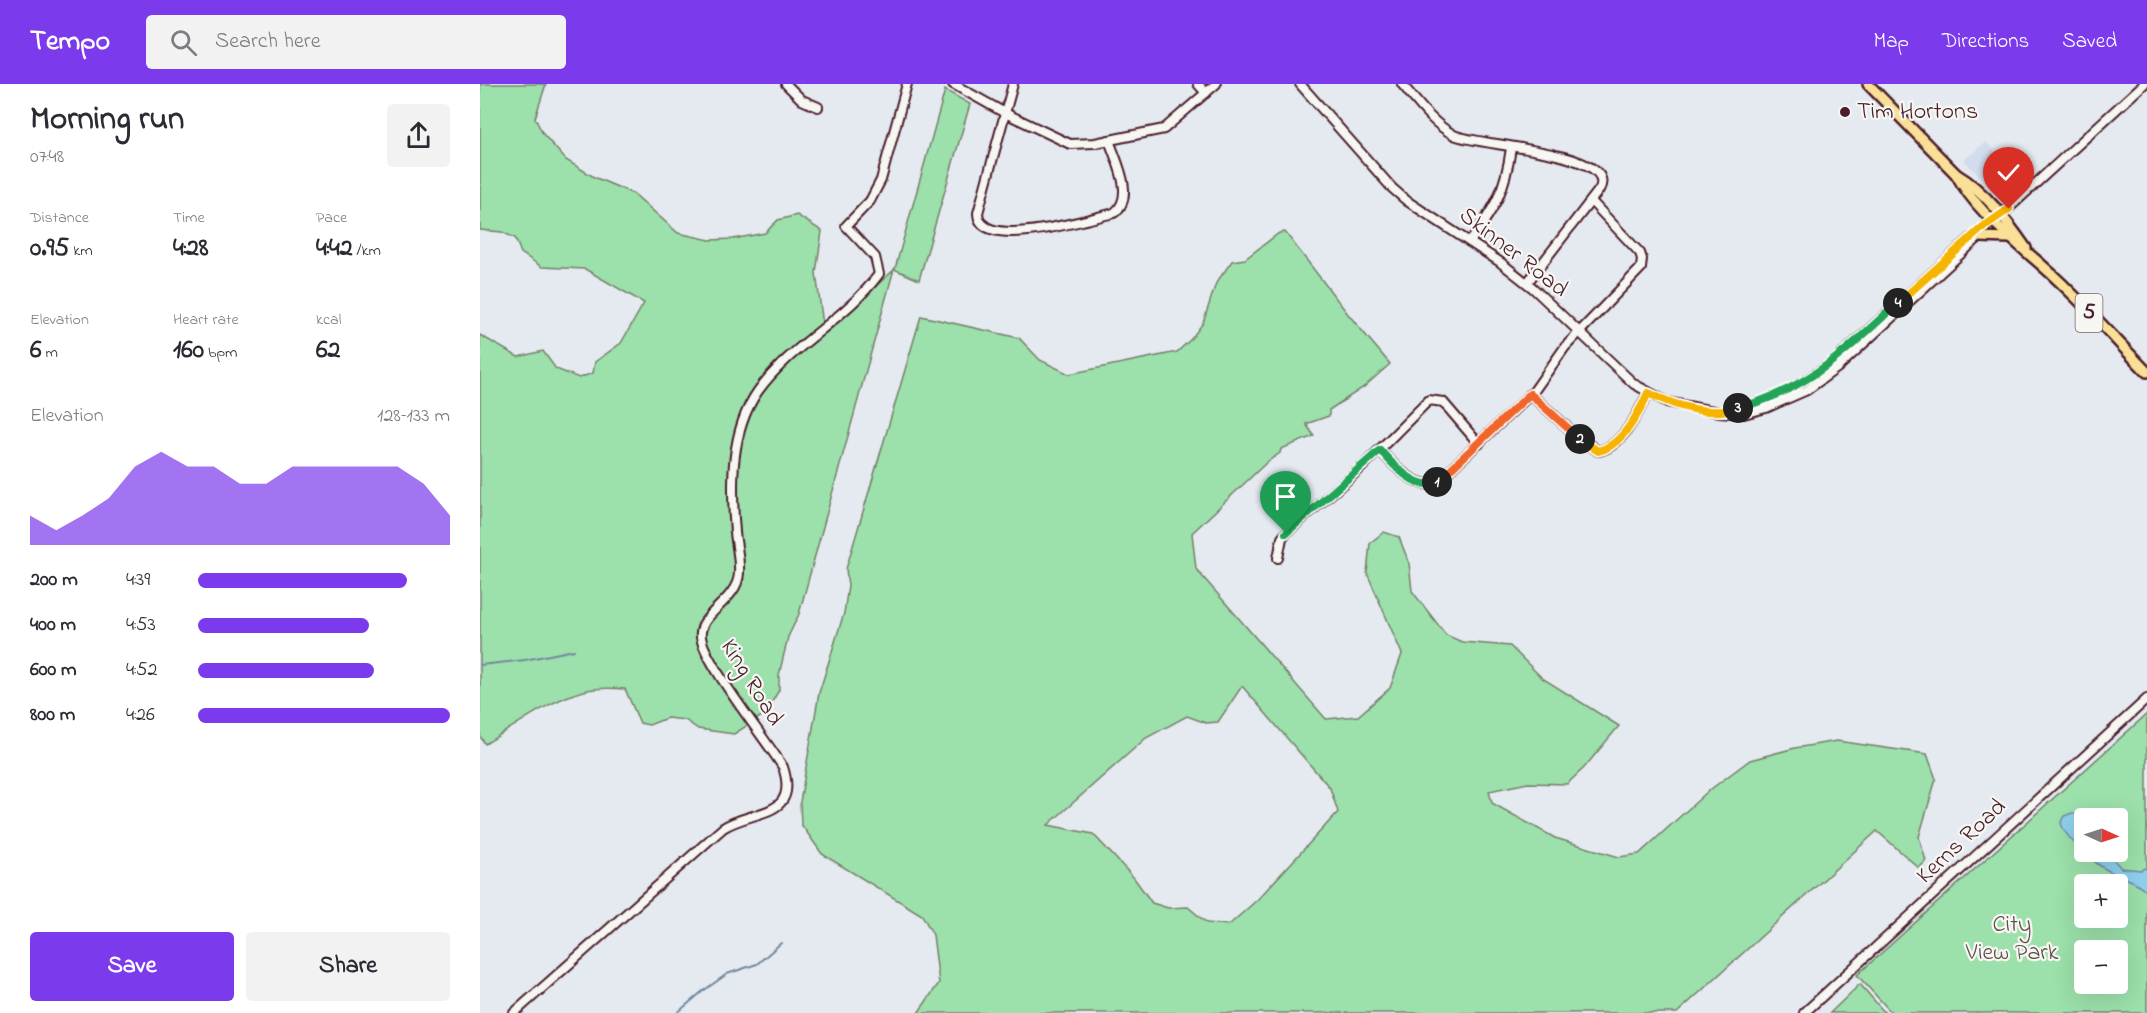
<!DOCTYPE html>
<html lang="en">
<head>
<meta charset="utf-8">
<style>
  body { margin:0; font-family:"Indie Flower",sans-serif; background:#f2f2f3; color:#2b2b33; height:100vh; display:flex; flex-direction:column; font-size:22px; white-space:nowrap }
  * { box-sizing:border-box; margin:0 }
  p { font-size:20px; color:#7c7c81 }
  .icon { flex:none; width:33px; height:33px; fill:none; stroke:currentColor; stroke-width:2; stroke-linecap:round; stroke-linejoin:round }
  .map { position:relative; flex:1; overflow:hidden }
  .side { display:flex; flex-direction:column; background:#fff; width:480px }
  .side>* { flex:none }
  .needle { width:39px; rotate:93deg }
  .buttons { position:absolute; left:1594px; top:724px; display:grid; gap:12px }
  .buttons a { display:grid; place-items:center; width:54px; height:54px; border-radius:6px; background:#fff; box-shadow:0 6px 24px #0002; font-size:30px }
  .pin { position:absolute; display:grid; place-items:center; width:51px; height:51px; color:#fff; margin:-62px -26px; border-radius:50% 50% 50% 0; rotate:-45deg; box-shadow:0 0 6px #0007 }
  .pin .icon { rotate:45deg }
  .km { position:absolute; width:30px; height:30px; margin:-15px; border-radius:50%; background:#222; color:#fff; font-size:16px; line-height:30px; text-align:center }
  .round { display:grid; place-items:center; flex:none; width:63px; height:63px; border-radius:6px; background:#f2f2f3 }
  .head { display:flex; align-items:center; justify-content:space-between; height:102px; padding:0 30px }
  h1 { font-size:33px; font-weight:700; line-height:45px }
  .figures { display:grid; grid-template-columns:repeat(3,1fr); gap:9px; height:102px; padding:6px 30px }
  .figures div { display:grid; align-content:center }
  .figures b { font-size:26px; font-weight:700 }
  .figures small { font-size:16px; font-weight:400 }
  .figures p { font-size:16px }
  .chart { height:168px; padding:12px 30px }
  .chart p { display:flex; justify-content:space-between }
  .chart svg { width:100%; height:108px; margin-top:6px; fill:#7c3aed; opacity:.7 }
  .cta { display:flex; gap:12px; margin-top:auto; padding:12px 30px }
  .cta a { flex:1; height:69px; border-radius:6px; background:#7c3aed; color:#fff; font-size:24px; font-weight:700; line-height:69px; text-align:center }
  .cta a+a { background:#f2f2f3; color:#2b2b33 }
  ul { padding:0 30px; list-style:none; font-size:20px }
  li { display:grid; grid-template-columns:96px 72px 1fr; align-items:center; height:45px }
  li i { height:15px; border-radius:8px; background:#7c3aed }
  header { display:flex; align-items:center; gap:36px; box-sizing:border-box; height:84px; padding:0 30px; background:#7c3aed; color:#fff }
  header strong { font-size:28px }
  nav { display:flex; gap:33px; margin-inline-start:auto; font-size:21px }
  .search { width:420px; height:54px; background:#f2f2f3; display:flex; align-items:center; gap:15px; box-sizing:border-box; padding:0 21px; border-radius:6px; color:#7c7c81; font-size:22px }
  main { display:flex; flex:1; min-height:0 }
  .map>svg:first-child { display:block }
  .built { fill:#d1dced }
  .green { fill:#9ce0ab; stroke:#73806b; stroke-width:1.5; fill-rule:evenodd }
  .water { fill:#8dd0ee; stroke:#7289a0; stroke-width:1.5 }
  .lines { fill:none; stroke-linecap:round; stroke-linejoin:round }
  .stream { stroke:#7289a0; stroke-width:2 }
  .minor-casing { stroke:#4a1f2b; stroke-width:12 }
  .major-casing { stroke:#4a1f2b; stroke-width:14 }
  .minor { stroke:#f6f6f2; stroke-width:8 }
  .major { stroke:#fadf96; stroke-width:9 }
  .split-1-casing { stroke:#fff; stroke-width:12 }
  .split-2-casing { stroke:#fff; stroke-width:12 }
  .split-3-casing { stroke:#fff; stroke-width:12 }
  .split-4-casing { stroke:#fff; stroke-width:12 }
  .split-5-casing { stroke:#fff; stroke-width:12 }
  .split-1 { stroke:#22a559; stroke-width:8 }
  .split-2 { stroke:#f0652b; stroke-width:8 }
  .split-3 { stroke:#f5b400; stroke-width:8 }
  .split-4 { stroke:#22a559; stroke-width:8 }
  .split-5 { stroke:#f5b400; stroke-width:8 }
  .poi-dot { fill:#4a1f2b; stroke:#f6f6f2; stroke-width:2 }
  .labels { text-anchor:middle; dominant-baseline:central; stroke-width:4.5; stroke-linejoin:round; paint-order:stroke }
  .shield { fill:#f6f6f2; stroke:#7e6067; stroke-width:1.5 }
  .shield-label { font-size:22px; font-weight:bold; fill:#4a1f2b }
  .poi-label { font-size:24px; fill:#4a1f2b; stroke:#f6f6f2; text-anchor:start }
  .street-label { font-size:24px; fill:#4a1f2b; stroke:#f6f6f2 }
  .park-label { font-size:24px; fill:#5e4f4b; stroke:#f6f6f2 }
</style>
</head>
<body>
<header>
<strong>Tempo</strong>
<div class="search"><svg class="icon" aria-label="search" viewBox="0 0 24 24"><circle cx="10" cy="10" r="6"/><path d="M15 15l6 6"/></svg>Search here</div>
<nav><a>Map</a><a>Directions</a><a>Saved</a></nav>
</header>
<main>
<section class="side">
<div class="head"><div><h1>Morning run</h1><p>07:48</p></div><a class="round"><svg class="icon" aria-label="share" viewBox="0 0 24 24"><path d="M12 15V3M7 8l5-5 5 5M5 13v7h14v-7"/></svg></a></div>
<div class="figures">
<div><p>Distance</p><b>0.95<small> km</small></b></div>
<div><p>Time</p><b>4:28</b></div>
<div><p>Pace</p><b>4:42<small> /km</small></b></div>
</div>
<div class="figures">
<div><p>Elevation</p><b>6<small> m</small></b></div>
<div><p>Heart rate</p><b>160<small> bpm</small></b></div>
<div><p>kcal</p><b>62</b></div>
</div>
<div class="chart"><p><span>Elevation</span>128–133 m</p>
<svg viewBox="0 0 160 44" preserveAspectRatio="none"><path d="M0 44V32L10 38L20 32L30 25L40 12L50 6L60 12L70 12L80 19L90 19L100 12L110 12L120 12L130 12L140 12L150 19L160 32V44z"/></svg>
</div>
<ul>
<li><b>200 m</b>4:39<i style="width:83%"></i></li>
<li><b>400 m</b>4:53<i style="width:68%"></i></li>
<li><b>600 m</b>4:52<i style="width:70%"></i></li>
<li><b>800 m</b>4:26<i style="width:100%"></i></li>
</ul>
<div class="cta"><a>Save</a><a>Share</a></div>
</section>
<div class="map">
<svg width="1667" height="929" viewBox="0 0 1667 929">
  <rect width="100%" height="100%" fill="#e5eaf0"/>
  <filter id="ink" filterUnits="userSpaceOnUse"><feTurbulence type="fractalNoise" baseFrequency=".0167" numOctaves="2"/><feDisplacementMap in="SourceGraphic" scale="12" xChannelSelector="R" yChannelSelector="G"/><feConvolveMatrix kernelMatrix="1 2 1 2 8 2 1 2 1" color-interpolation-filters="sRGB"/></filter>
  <g filter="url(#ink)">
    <!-- built -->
    <polygon class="built" points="1506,58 1548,100 1525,119 1484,76"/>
    <!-- green -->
    <g class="green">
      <path d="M 0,0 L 66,0 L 55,34 L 63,50 L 86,76 L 114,93 L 154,110 L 198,149 L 230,156 L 253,155 L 285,149 L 298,136 L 317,131 L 342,147 L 336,189 L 344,248 L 415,185 L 465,6 L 490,20 L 439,196 L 414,185 L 319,530 L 308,553 L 299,591 L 299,606 L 285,630 L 254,650 L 218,645 L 205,636 L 187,634 L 169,641 L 160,639 L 145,605 C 132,604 117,603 104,607 C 69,616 36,642 5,660 L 0,652 L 0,251 L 38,273 L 63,267 L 76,285 L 99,294 L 113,289 L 115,278 L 141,259 L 164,219 L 105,185 L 62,183 L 41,169 L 35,154 L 22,148 L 0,146 Z"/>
      <path d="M 805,148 L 868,230 L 910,280 L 884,303 L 849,326 L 849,332 L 826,340 L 834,352 L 801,365 L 800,369 L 787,378 L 712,449 L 716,485 L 846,635 L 878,632 L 910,604 L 922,570 L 887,489 L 890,459 L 904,448 L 919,453 L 929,479 L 932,507 L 966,551 L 982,558 L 1030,562 L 1062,594 L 1139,642 L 1104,684 L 1087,700 L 1048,699 L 1009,707 L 1012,719 L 1075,754 L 1139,773 L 1159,770 L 1227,708 L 1270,676 L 1315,664 L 1357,657 L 1447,670 L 1456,695 L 1439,753 L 1446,777 L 1439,784 L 1397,747 L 1197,929 L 438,929 L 459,899 L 453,851 L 442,831 L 342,770 L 321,740 L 320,718 L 339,609 L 364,529 L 368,502 L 366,485 L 441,232 L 539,254 L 560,276 L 589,290 L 697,268 L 711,255 L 723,239 L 736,199 L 752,177 L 765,175 L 799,149 ZM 762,602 L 850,704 L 858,728 L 778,815 L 749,841 L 727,839 L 708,823 L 688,824 L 672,819 L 654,794 L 613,750 L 568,741 L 666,654 L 707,632 L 726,639 L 738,638 Z"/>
      <path d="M 1667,630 L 1667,929 L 1412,929 L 1377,891 ZM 1605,735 L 1638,735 L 1638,768 L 1605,768 ZM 1605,801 L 1638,801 L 1638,834 L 1605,834 ZM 1605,867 L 1638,867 L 1638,900 L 1605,900 Z"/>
      <polygon points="1380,900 1405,929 1350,929"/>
    </g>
    <!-- water -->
    <path class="water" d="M 1592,729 L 1607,735 L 1605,735 L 1605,768 L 1627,768 L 1641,784 L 1661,786 L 1667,783 L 1667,808 C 1656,796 1645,795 1631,788 C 1617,782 1583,753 1581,738 L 1584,732 Z"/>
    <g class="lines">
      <!-- stream -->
      <g class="stream">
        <polyline points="0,581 45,576 94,566"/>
        <polyline points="197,929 223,907 247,890 277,880 301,859"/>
      </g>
      <defs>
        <g id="minor">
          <polyline points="306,0 322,16 338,23"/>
          <polyline points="473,0 525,29 590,60 615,59 684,45 736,0"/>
          <path d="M 533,0 L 498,129 C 499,169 611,134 634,129 C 656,113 636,77 629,56"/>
          <polyline points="718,0 726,9"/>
          <polyline points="820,0 912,104 927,117 1020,178 1053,204 1154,300 1187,318 1239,328 1264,330 1286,324 1327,306 1357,284 1499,153 1507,141"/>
          <path d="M 922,0 C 937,18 953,40 974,51 C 996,62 1142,67 1119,106 L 1047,199"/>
          <polyline points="1517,135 1664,0"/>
          <path d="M 990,158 C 1015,123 1025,108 1031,64"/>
          <path d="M 1050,310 L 1097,352 L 1118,367 C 1142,363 1159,328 1168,309"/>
          <polyline points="1250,327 1283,318 1309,307 1352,279 1491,154"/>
          <path d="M 900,366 C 912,380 934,404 955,400 L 1054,307 L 1085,263 L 1161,184 L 1162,175 L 1160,169 L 1111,117"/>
          <polyline points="798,474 802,454 806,449 881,384 949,316 963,318 999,360"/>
          <path d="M 34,929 L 243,744 C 272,725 320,735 303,683 C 287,657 224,578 221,553 C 218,529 258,517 259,489 C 260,475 256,461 255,448 C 251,401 250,347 278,307 C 311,261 366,235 399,190 L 395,173 L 366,142 L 390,117 L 401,96 L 427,0"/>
          <polyline points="1324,929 1667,615"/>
        </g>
        <g id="major">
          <path d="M 1388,0 L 1476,90 C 1505,107 1527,137 1546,164"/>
          <path d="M 1476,90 C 1494,123 1522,146 1550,171 C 1592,206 1629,249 1667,288"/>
          <polyline points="1499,153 1529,154"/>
        </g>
      </defs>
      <!-- minor casing -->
      <use href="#minor" class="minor-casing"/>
      <!-- major casing -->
      <use href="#major" class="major-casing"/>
      <!-- minor -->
      <use href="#minor" class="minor"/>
      <!-- major -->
      <use href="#major" class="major"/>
    </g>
  </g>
  <g class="lines" filter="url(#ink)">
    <defs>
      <path id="split-1" d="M 806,449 L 900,366 C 912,380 937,408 957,398"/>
      <polyline id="split-2" points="957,398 1050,310 1100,355"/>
      <path id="split-3" d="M 1100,355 L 1118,367 C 1142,362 1159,329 1168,309 C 1196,322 1227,333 1258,324"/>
      <path id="split-4" d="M 1258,324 C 1330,305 1365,267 1418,219"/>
      <polyline id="split-5" points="1418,219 1503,143 1529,125"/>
    </defs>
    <!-- split-1 casing -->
    <use href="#split-1" class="split-1-casing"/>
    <!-- split-2 casing -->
    <use href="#split-2" class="split-2-casing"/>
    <!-- split-3 casing -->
    <use href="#split-3" class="split-3-casing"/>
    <!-- split-4 casing -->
    <use href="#split-4" class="split-4-casing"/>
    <!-- split-5 casing -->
    <use href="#split-5" class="split-5-casing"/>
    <!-- split-1 -->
    <use href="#split-1" class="split-1"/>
    <!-- split-2 -->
    <use href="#split-2" class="split-2"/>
    <!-- split-3 -->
    <use href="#split-3" class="split-3"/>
    <!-- split-4 -->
    <use href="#split-4" class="split-4"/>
    <!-- split-5 -->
    <use href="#split-5" class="split-5"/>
  </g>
  <!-- markers -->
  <circle class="poi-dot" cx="1365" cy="28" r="6"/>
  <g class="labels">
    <!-- shield labels -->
    <rect class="shield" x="1595.5" y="210" width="27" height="38" rx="4.5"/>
    <g class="shield-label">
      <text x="1609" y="229">5</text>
    </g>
    <!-- poi labels -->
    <g class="poi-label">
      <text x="1377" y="28">Tim Hortons</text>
    </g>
    <!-- street labels -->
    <g class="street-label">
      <text transform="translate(1033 169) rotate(38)">Skinner Road</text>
      <text transform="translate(271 599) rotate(58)">King Road</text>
      <text transform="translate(1482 758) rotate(-43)">Kerns Road</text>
    </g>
    <!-- park labels -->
    <g class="park-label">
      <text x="1532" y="841">City<tspan x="1532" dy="28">View Park</tspan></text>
    </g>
  </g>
</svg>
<div class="buttons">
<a><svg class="needle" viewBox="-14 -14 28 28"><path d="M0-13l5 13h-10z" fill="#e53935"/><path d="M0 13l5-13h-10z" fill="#7c7c81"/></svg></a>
<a>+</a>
<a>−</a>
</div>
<div class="pin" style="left:806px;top:449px;background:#1e9e55"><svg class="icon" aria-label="arrive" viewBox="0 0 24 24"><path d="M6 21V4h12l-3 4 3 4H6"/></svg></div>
<div class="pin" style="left:1529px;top:125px;background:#d93025"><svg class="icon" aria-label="check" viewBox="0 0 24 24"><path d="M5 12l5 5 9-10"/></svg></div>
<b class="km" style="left:957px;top:398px">1</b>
<b class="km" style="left:1100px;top:355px">2</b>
<b class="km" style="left:1258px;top:324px">3</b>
<b class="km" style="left:1418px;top:219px">4</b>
</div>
</main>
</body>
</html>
